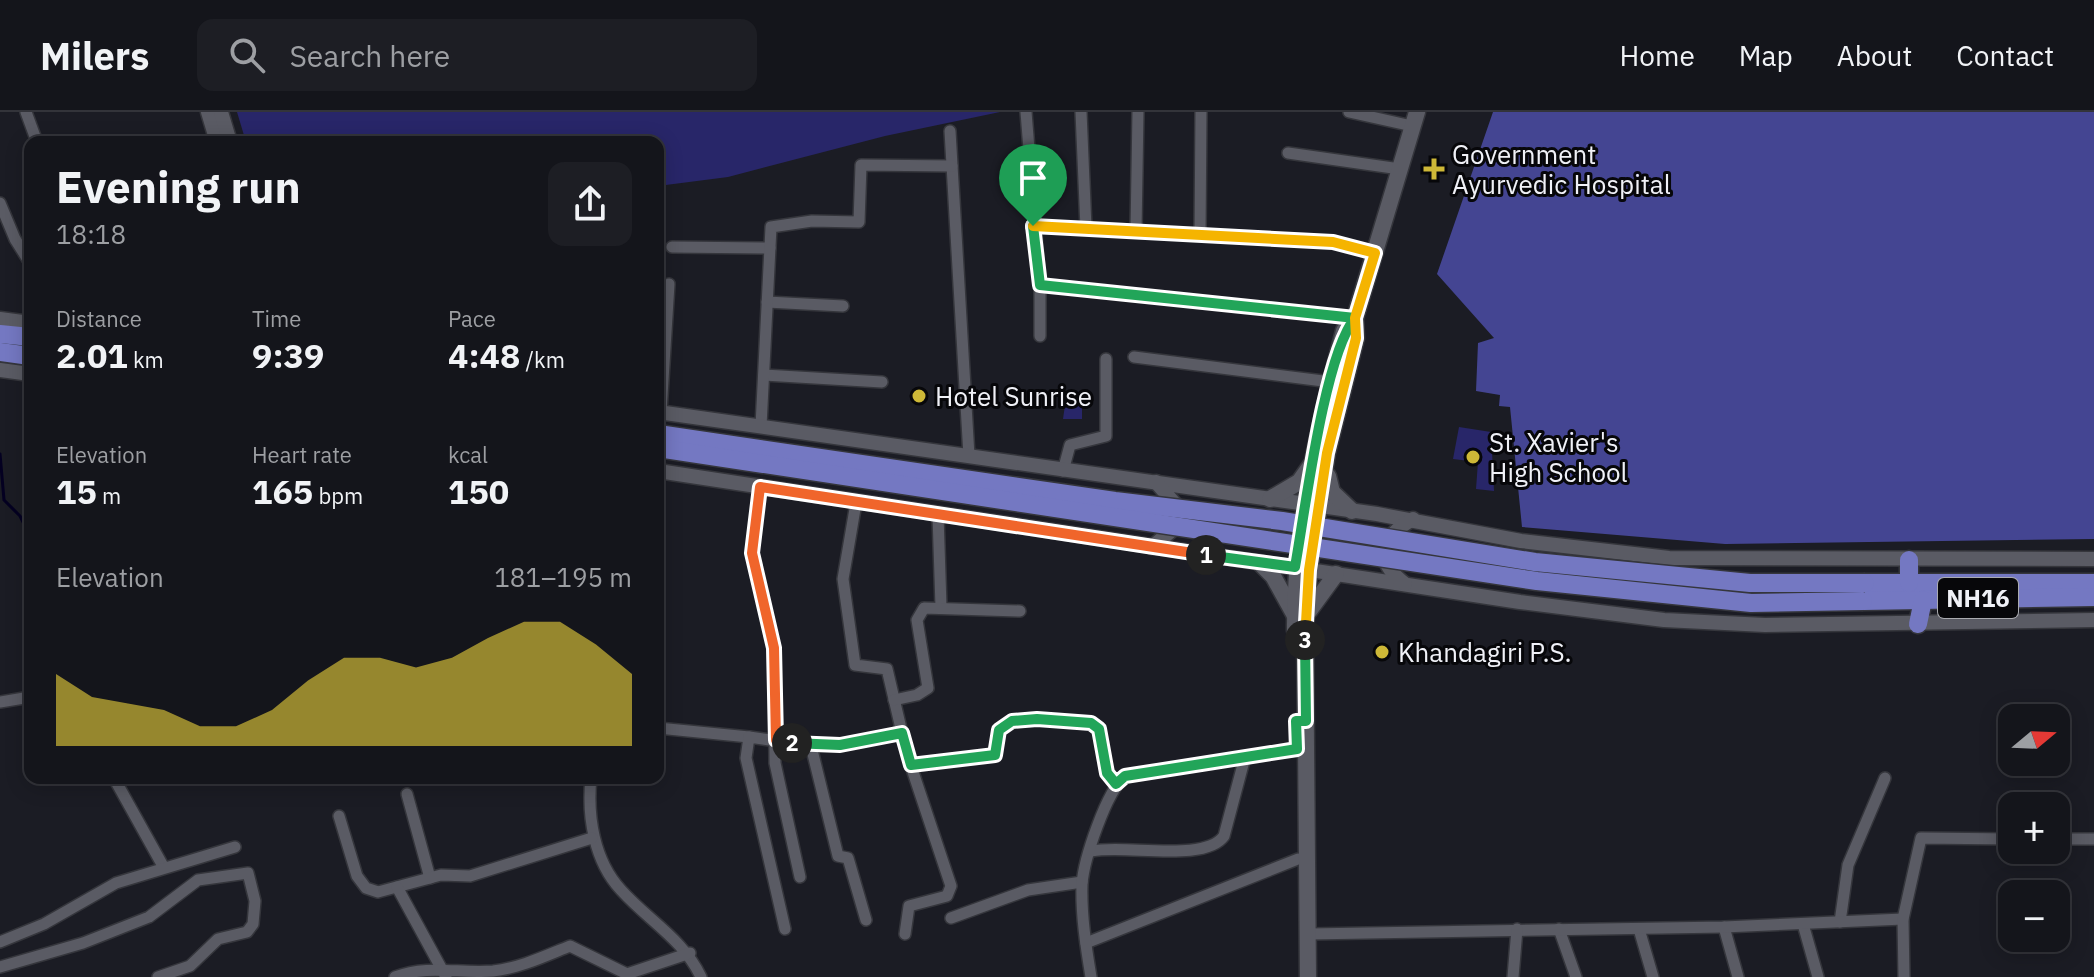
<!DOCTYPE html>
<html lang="en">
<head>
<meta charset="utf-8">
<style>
  body { margin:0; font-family:"IBM Plex Sans",sans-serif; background:#1d1e24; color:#f1f3f6; height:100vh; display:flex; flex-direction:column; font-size:30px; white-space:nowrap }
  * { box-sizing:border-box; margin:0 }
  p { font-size:26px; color:#9d9fa3 }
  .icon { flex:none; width:44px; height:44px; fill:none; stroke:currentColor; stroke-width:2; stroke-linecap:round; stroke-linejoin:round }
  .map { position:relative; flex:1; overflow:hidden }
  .panel { position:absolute; left:24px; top:24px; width:640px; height:648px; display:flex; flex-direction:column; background:#14151b; border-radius:16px; box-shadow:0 4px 20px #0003,0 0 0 2px #33343a }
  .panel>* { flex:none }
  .needle { width:52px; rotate:71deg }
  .controls { position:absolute; left:1998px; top:592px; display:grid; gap:16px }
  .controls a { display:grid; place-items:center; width:72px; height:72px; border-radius:16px; background:#14151b; box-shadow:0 4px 20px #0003,0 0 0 2px #33343a; font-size:40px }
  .pin { position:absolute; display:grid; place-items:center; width:68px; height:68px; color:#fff; margin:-82px -34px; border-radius:50% 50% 50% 0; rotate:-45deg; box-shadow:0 0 8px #0007 }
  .pin .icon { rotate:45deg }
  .km { position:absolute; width:40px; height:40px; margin:-20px; border-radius:50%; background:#222; color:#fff; font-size:22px; line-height:40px; text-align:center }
  .round { display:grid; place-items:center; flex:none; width:84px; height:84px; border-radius:16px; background:#1d1e24 }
  .headline { display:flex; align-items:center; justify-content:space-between; height:136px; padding:0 32px }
  h1 { font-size:44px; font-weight:800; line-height:60px }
  .stats { display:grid; grid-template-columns:repeat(3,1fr); gap:12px; height:136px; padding:8px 32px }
  .stats div { display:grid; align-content:center }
  .stats b { font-size:34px; font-weight:800 }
  .stats small { font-size:22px; font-weight:400 }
  .stats p { font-size:22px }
  .chart { height:224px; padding:16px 32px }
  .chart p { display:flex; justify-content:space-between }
  .chart svg { width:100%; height:144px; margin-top:8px; fill:#ceb837; opacity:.7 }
  header { display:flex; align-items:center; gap:48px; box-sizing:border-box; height:112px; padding:0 40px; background:#14151b; border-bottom:2px solid #33343a }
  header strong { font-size:38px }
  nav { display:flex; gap:44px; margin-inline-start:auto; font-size:28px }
  .search { width:560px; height:72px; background:#1d1e24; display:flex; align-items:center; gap:20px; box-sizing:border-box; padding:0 28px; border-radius:16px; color:#9d9fa3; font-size:30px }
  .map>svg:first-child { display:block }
  .green { fill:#282669 }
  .forest { fill:#444592 }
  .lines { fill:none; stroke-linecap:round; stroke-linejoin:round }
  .stream { stroke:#040021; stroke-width:3 }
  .minor-casing { stroke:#35363c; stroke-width:14 }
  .tertiary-casing { stroke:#35363c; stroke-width:17 }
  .secondary-casing { stroke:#35363c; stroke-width:19 }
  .trunk-casing { stroke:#35363c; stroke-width:21 }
  .minor { stroke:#5a5b64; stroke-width:11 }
  .tertiary { stroke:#5a5b64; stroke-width:14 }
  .secondary { stroke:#5a5b64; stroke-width:16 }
  .trunk { stroke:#7478c2; stroke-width:18 }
  .trunk-bridge-casing { stroke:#35363c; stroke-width:21; stroke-linecap:butt }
  .trunk-bridge { stroke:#7478c2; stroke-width:18 }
  .split-1-casing { stroke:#fff; stroke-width:16 }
  .split-2-casing { stroke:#fff; stroke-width:16 }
  .split-3-casing { stroke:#fff; stroke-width:16 }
  .split-4-casing { stroke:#fff; stroke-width:16 }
  .split-1 { stroke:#22a559; stroke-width:10 }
  .split-2 { stroke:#f0652b; stroke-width:10 }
  .split-3 { stroke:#22a559; stroke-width:10 }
  .split-4 { stroke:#f5b400; stroke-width:10 }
  .poi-dot { fill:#ceb837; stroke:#07070a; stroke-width:3 }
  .labels { text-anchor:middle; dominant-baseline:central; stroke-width:6; stroke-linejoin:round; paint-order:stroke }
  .shield { fill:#07070a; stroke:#aaabb0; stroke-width:2 }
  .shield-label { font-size:24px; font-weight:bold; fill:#f0f1f7 }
  .poi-label { font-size:26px; fill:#f0f1f7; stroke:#07070a; text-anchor:start }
</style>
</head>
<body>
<header>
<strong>Milers</strong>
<div class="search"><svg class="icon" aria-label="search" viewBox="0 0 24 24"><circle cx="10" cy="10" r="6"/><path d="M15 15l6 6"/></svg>Search here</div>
<nav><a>Home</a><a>Map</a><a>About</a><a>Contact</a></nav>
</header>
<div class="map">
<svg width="2094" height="865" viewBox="0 0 2094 865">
  <rect width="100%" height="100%" fill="#1b1c24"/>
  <!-- green -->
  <g class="green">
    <polygon points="237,0 1000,0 885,24 728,65 658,74 658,30 360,30 298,25 246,30"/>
    <polygon points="1067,279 1082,280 1082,307 1063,307"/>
    <polygon points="1459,315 1491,320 1494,379 1476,377 1478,350 1453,347"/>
  </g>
  <!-- forest -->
  <polygon class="forest" points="1493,0 2094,0 2094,427 1725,432 1522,415 1510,295 1499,294 1500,283 1476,279 1478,231 1494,226 1437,162"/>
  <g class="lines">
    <!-- stream -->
    <polyline class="stream" points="0,342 4,388 20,404 30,424"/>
    <defs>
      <g id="minor">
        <polyline points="26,0 37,30"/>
        <polyline points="1026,0 1040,173 1355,206"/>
        <polyline points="1081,0 1086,116"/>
        <polyline points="1349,0 1412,14"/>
        <polyline points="950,19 969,344"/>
        <polyline points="1288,41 1400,57"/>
        <polyline points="0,91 15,127 30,151"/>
        <polyline points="1033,114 1333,130 1375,141"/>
        <polyline points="1136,119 1138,0"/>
        <polyline points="1200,122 1201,0"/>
        <polyline points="672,135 770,136"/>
        <polyline points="767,190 843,194"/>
        <polyline points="1040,224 1040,173"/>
        <polyline points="1134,245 1331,270"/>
        <polyline points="764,263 882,270"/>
        <polyline points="661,300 669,172"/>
        <polyline points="761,314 771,115 812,109 859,110 861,53 952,54"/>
        <polyline points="1063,359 1070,333 1106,324 1106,247"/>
        <polyline points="760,375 752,441 774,536 775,651 800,765"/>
        <polyline points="856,391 843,467 855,553 887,557 907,642 951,774 947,784 909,794 905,822"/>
        <polyline points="938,403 941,495"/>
        <polyline points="894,588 917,583 928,576 917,508 924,496 1020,499"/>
        <polyline points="0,590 30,585"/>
        <polyline points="658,616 749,625"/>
        <polyline points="811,634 838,744 848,746 866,808"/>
        <polyline points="911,653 995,643 999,618 1012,609 1037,607 1091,611 1099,617 1105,655 1116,672"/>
        <polyline points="114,666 163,754"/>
        <path d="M 591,666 C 587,704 594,749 621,778 C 649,809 683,827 701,865"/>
        <polyline points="407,682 430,766"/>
        <polyline points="339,704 357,764 366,776 378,780 441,763 470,764 592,726"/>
        <polyline points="2056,727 2094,727"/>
        <path d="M 1092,739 C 1124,732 1205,751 1224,724 L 1245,645"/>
        <polyline points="397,775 446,865"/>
        <polyline points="951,806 1028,778 1082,770"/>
        <polyline points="1840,810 1848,753 1885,666"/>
        <polyline points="1803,812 1818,865"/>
        <polyline points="1724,815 1738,865"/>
        <polyline points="785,817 746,646 749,625 811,634 840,633 902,621"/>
        <polyline points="1559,817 1576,865"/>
        <polyline points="1639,817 1653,865"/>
        <polyline points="1309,822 1724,815 1903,807"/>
        <polyline points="0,830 44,812 116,771 235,735"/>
        <polyline points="1086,831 1298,747"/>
        <polyline points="0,855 83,831 149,805 198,768 248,761 255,789 253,812 247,820 218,827 190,854 158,865"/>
        <path d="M 395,865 C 429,852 459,862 493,859 C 520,856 545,844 570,834 L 627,862 L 690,841"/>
        <path d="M 1091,865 C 1086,835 1081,803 1082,772 C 1084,747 1106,680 1125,664 L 1297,637"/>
        <polyline points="1513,865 1517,817"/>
        <polyline points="1904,865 1903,807 1921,726 2012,727"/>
      </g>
      <g id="tertiary">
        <polyline points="208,0 217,30"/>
        <polyline points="221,0 230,30"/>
        <polyline points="0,207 30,211"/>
        <polyline points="0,258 30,262"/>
        <polyline points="658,300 1377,402 1521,429 1669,446 2094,447"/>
        <polyline points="658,359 1520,490 1664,508 1765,513 2094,508"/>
        <polyline points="1152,435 1171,419 1178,405 1175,392 1156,370"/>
        <path d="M 1405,472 C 1373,448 1381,425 1413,407"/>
      </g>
      <g id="secondary">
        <polyline points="1328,364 1332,380 1352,399"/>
        <polyline points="1270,387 1299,370 1311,353"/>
        <polyline points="1260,451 1273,464 1294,502"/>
        <polyline points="1309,499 1336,462"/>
        <path d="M 1295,519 C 1294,417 1318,318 1344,219 L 1355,206"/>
        <polyline points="1308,865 1305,517 1309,458 1327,341 1356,226 1355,206 1417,0"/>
      </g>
      <g id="trunk">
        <polyline points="0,222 30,225"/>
        <polyline points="0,240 30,244"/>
        <polyline points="1865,471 2094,471"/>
        <polyline points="1909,471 1909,448"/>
        <polyline points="1863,489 2094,485"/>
        <polyline points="1918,512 1923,488"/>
      </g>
    </defs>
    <!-- minor casing -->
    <use href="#minor" class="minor-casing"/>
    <!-- tertiary casing -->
    <use href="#tertiary" class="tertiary-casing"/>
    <!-- secondary casing -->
    <use href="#secondary" class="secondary-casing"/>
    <!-- trunk casing -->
    <use href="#trunk" class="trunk-casing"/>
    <!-- minor -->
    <use href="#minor" class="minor"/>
    <!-- tertiary -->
    <use href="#tertiary" class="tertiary"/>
    <!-- secondary -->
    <use href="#secondary" class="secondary"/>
    <!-- trunk -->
    <use href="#trunk" class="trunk"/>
    <defs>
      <g id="trunk-bridge">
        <polyline points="658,322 1115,389 1282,409 1535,450 1750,471 1865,471"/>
        <polyline points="658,336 1537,469 1751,491 1863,489"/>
      </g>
    </defs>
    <!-- trunk-bridge casing -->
    <use href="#trunk-bridge" class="trunk-bridge-casing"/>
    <!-- trunk-bridge -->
    <use href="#trunk-bridge" class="trunk-bridge"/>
  </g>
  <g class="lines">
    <defs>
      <path id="split-1" d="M 1033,114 L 1040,173 L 1355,206 C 1324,244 1305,400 1295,455 L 1206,443"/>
      <polyline id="split-2" points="792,631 776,628 774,536 752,441 760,375 1206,443"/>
      <polyline id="split-3" points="792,631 840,633 902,621 911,653 995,643 999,618 1012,609 1037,607 1091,611 1099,617 1107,661 1116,672 1125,664 1297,637 1296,609 1306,609 1305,528"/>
      <polyline id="split-4" points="1033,114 1333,130 1375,141 1355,206 1356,226 1327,341 1309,458 1305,528"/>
    </defs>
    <!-- split-1 casing -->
    <use href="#split-1" class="split-1-casing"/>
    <!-- split-2 casing -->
    <use href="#split-2" class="split-2-casing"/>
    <!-- split-3 casing -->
    <use href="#split-3" class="split-3-casing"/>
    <!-- split-4 casing -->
    <use href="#split-4" class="split-4-casing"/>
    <!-- split-1 -->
    <use href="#split-1" class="split-1"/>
    <!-- split-2 -->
    <use href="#split-2" class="split-2"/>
    <!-- split-3 -->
    <use href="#split-3" class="split-3"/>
    <!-- split-4 -->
    <use href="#split-4" class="split-4"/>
  </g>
  <!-- markers -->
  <g class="poi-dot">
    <path d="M1430 45h8v8h8v8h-8v8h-8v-8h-8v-8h8z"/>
    <circle cx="919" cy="284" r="8"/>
    <circle cx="1473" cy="345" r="8"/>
    <circle cx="1382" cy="540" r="8"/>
  </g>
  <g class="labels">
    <!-- shield labels -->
    <rect class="shield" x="1938" y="466" width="80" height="40" rx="6"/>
    <g class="shield-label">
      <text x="1978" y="486">NH16</text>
    </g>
    <!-- poi labels -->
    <g class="poi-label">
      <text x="1452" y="42">Government<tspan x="1452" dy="30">Ayurvedic Hospital</tspan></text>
      <text x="935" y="284">Hotel Sunrise</text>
      <text x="1489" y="330">St. Xavier's<tspan x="1489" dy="30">High School</tspan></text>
      <text x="1398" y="540">Khandagiri P.S.</text>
    </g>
  </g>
</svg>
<div class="controls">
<a><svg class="needle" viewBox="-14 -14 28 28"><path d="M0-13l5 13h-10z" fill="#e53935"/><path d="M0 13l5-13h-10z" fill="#9d9fa3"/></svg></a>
<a>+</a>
<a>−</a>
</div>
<div class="pin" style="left:1033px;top:114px;background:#1e9e55"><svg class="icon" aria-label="arrive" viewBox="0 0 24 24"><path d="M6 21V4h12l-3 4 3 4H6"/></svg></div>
<b class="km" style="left:1206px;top:443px">1</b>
<b class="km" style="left:792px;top:631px">2</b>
<b class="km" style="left:1305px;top:528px">3</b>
<section class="panel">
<div class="headline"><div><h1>Evening run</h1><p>18:18</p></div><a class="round"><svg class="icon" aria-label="share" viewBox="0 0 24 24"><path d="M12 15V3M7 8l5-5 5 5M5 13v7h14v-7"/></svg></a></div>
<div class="stats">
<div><p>Distance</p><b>2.01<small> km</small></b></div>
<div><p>Time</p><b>9:39</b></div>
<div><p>Pace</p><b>4:48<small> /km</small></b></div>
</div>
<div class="stats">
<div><p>Elevation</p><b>15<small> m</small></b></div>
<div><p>Heart rate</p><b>165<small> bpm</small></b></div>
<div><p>kcal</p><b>150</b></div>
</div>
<div class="chart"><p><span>Elevation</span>181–195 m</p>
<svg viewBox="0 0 160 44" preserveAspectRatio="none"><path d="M0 44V22L10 29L20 31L30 33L40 38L50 38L60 33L70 24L80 17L90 17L100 20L110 17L120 11L130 6L140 6L150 13L160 22V44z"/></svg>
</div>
</section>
</div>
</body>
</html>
